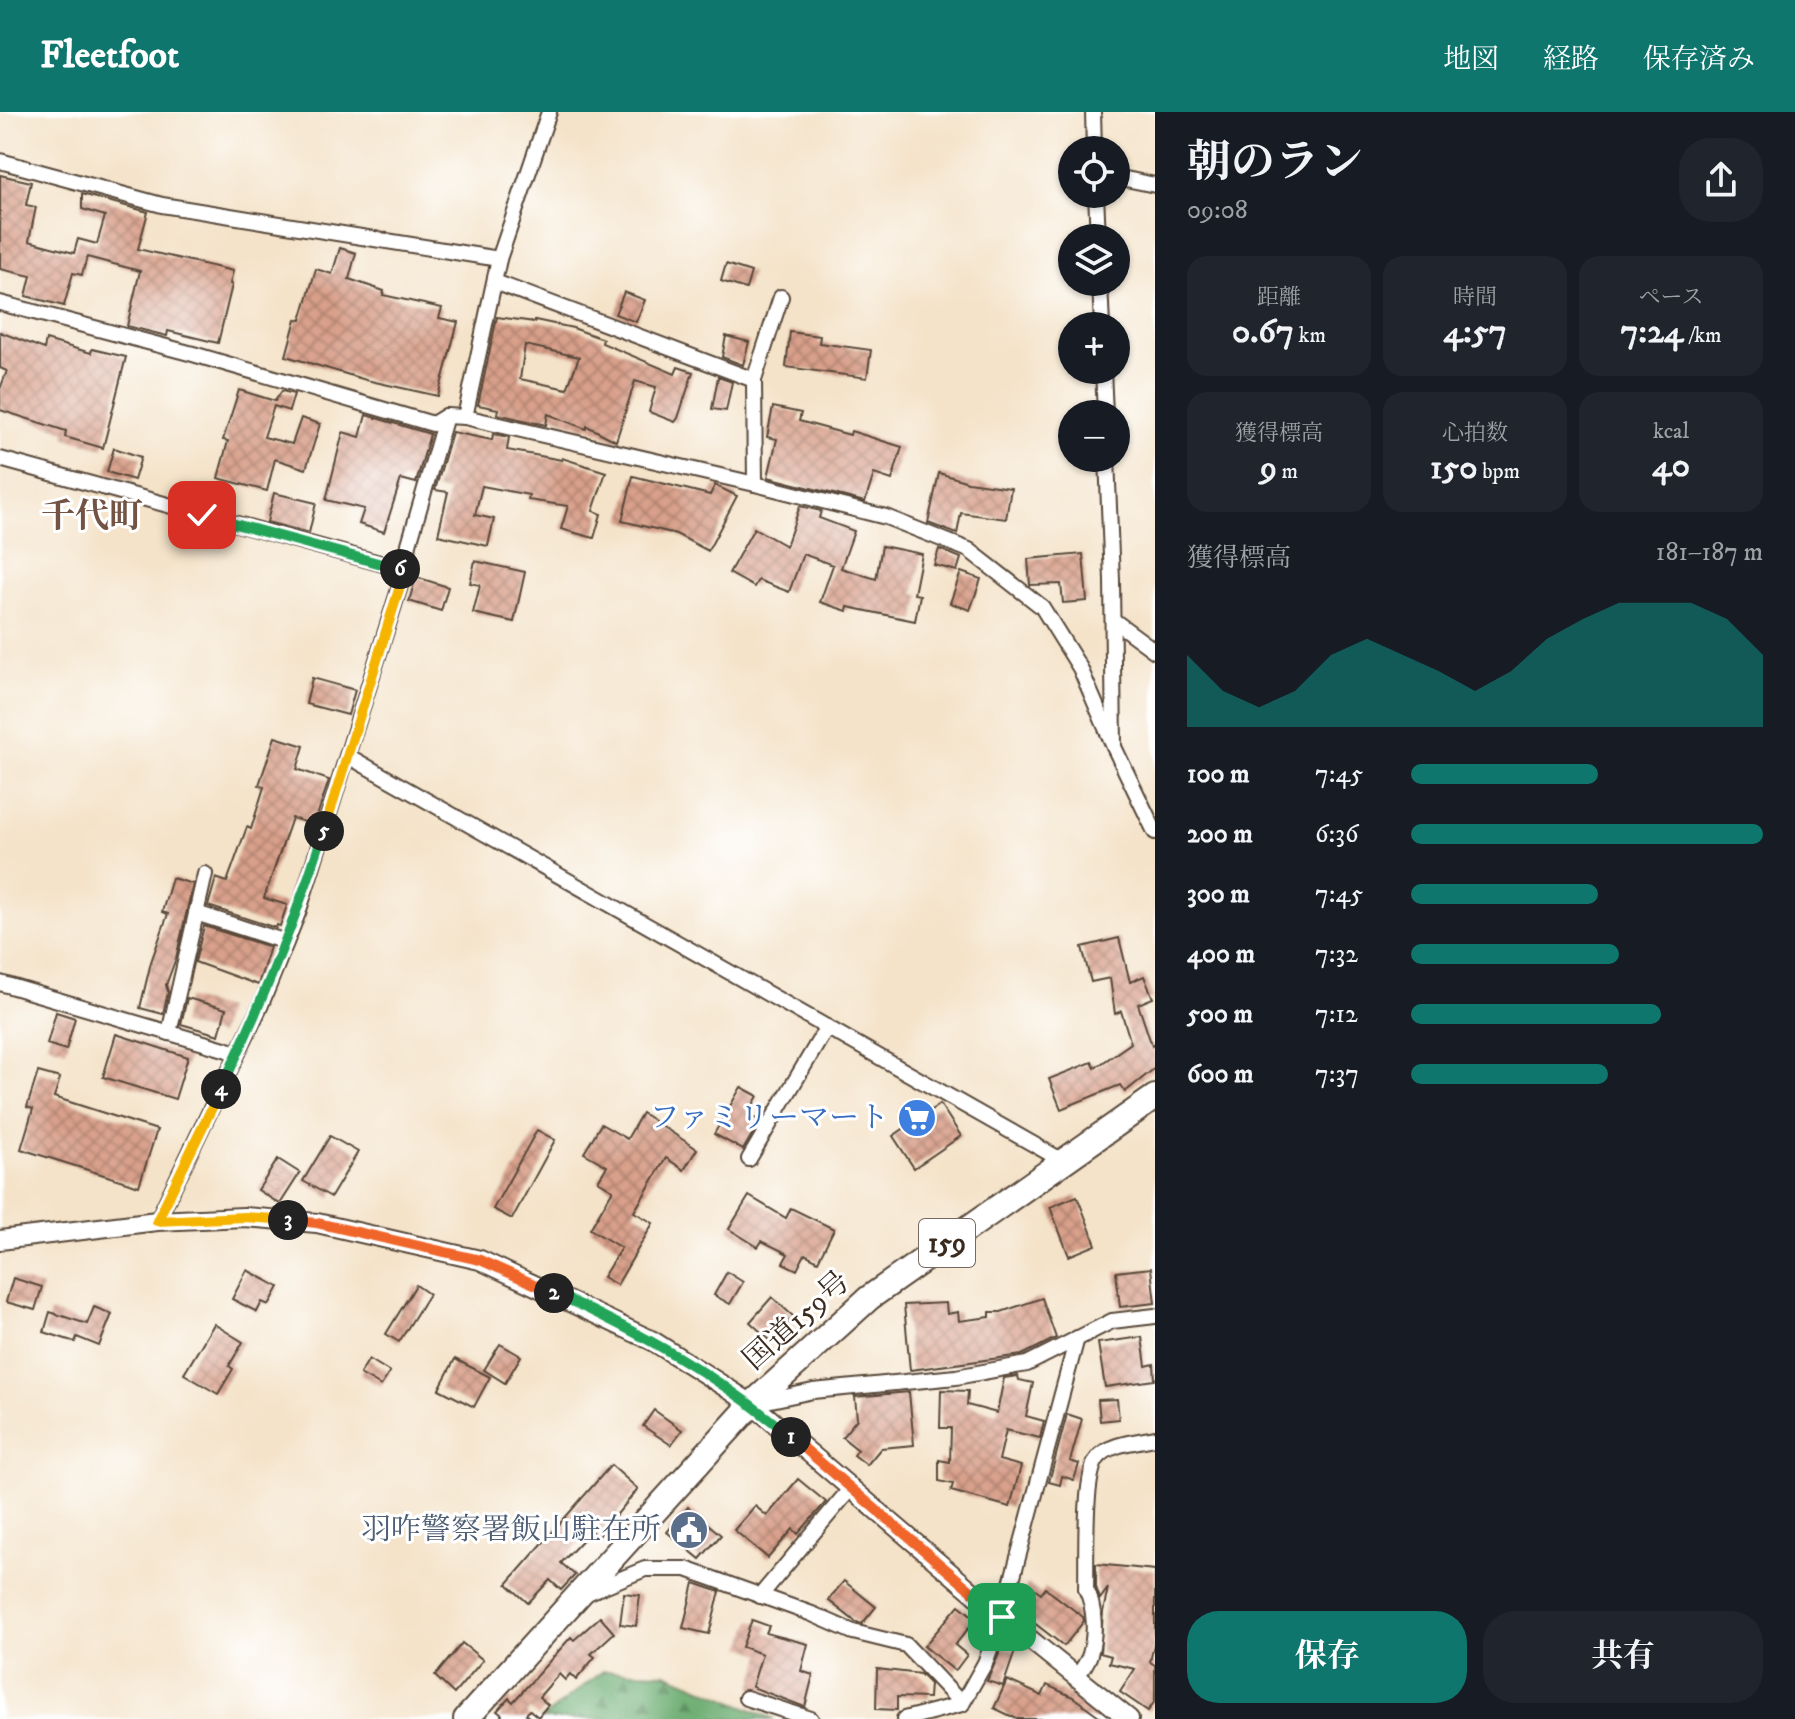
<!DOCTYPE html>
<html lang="ja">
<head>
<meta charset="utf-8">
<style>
  body { margin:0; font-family:"IM FELL DW Pica","Noto Serif JP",serif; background:#20242c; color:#f1f3f6; height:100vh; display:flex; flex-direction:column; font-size:30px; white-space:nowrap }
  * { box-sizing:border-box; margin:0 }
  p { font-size:26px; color:#9ea1a6 }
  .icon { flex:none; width:44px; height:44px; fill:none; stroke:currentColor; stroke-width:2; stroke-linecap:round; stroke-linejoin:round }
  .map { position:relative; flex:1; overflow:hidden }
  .panel { display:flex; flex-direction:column; background:#171b24; width:640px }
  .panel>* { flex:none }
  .fabs { position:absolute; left:1058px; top:24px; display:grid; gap:16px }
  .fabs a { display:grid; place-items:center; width:72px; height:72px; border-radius:50%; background:#171b24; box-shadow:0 2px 6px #0004; font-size:40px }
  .pin { position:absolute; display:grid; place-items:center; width:68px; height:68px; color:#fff; margin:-34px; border-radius:16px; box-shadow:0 4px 12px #0006 }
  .km { position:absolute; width:40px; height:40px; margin:-20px; border-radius:50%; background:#222; color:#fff; font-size:22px; line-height:40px; text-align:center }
  .round { display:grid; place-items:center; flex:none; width:84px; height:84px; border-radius:32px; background:#20242c }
  .summary { display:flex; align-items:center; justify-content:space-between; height:136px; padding:0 32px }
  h1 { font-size:44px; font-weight:700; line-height:60px }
  .metrics { display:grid; grid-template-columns:repeat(3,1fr); gap:12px; height:136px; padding:8px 32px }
  .metrics div { display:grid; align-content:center; border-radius:20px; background:#20242c; text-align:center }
  .metrics b { font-size:34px; font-weight:700 }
  .metrics small { font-size:22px; font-weight:400 }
  .metrics p { font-size:22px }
  .chart { height:224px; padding:16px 32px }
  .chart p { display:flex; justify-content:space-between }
  .chart svg { width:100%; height:144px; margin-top:8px; fill:#0f766e; opacity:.7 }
  .button { display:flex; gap:16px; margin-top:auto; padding:16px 32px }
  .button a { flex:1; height:92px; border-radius:32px; background:#0f766e; color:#fff; font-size:32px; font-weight:700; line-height:92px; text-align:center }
  .button a+a { background:#20242c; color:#f1f3f6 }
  ul { padding:0 32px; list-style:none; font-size:26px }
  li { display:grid; grid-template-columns:128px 96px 1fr; align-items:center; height:60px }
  li i { height:20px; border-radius:10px; background:#0f766e }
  header { display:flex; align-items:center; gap:48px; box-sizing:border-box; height:112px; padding:0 40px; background:#0f766e; color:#fff }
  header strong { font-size:38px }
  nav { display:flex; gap:44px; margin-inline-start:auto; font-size:28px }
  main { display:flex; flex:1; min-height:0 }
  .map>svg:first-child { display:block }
  .forest { fill:url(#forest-firs); stroke:#526b47; stroke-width:2 }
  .building { fill:url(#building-cross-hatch); fill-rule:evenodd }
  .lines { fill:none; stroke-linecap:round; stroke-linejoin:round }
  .minor-casing { stroke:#574638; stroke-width:18 }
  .tertiary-casing { stroke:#574638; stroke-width:22 }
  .trunk-casing { stroke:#574638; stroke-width:28 }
  .minor { stroke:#fff; stroke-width:14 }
  .tertiary { stroke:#fff; stroke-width:18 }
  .trunk { stroke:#fff; stroke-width:24 }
  .split-1-casing { stroke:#fff; stroke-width:16 }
  .split-2-casing { stroke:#fff; stroke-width:16 }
  .split-3-casing { stroke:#fff; stroke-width:16 }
  .split-4-casing { stroke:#fff; stroke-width:16 }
  .split-5-casing { stroke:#fff; stroke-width:16 }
  .split-6-casing { stroke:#fff; stroke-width:16 }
  .split-7-casing { stroke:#fff; stroke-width:16 }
  .split-1 { stroke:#f0652b; stroke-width:10 }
  .split-2 { stroke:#22a559; stroke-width:10 }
  .split-3 { stroke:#f0652b; stroke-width:10 }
  .split-4 { stroke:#f5b400; stroke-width:10 }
  .split-5 { stroke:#22a559; stroke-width:10 }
  .split-6 { stroke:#f5b400; stroke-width:10 }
  .split-7 { stroke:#22a559; stroke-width:10 }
  .labels { text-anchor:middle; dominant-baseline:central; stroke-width:6; stroke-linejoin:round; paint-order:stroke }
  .shield { fill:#fff; stroke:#766a62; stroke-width:2 }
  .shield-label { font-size:28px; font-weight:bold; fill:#3b2a1e }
  .shop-label { font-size:30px; fill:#366cbe; stroke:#fff; text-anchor:end }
  .street-label { font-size:30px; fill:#3b2a1e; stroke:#fff }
  .service-label { font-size:30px; fill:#4e5e75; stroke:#fff; text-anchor:end }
  .quarter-label { font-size:34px; font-weight:bold; fill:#725344; stroke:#fff }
</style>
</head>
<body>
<header>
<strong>Fleetfoot</strong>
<nav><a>地図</a><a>経路</a><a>保存済み</a></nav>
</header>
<main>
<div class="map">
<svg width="1155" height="1607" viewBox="0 0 1155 1607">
  <defs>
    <pattern id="forest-firs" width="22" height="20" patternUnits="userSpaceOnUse" patternTransform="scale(2)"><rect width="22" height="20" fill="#6aac70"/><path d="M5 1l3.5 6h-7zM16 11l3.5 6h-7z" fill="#588c5b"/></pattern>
    <pattern id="building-cross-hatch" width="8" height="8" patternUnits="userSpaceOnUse" patternTransform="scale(2)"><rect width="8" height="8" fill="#d9a08b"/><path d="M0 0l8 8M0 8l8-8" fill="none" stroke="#b18371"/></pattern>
  </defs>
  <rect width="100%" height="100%" fill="#fff"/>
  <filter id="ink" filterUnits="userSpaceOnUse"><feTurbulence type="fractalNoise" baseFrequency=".0125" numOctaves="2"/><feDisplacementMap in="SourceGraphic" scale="16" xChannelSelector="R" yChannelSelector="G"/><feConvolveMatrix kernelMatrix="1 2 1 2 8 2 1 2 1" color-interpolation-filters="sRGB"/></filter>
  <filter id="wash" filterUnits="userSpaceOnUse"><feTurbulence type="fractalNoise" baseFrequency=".006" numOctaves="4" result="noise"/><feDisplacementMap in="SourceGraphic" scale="32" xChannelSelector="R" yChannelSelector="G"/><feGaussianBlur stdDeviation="1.8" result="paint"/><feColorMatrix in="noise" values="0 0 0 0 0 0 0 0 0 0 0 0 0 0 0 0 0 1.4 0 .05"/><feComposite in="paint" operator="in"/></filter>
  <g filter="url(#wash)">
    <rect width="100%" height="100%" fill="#f4e3c9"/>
    <!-- forest -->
    <polygon class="forest" points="603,1559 666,1561 774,1607 542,1607"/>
    <g id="blocks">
      <!-- building -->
      <g class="building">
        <polygon points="0,63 31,70 26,93 36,95 29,129 74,141 78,127 97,132 105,104 82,97 82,82 148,100 138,137 233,159 230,172 232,173 218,231 168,219 167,224 127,214 140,159 87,145 82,163 73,161 64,194 26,184 31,164 0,157"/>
        <polygon points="340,136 356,141 349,167 384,179 383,183 442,196 439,206 458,210 438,284 366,268 286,244 296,207 301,208 316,157 332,162"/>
        <polygon points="726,152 751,160 746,177 721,169"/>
        <polygon points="624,180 645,188 636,210 615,202"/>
        <path d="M 497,205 L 535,210 L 535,208 L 573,216 L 603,227 L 602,231 L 675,262 L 678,255 L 693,260 L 678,306 L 675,310 L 649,300 L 656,275 L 635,269 L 616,329 L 587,314 L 586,317 L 548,302 L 546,313 L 497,302 L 498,297 L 478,293 ZM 525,233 L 579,245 L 567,277 L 520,267 Z"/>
        <polygon points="0,220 44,237 46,228 91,241 92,237 126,245 103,336 65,325 66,319 0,298 0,277 7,259 0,256"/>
        <polygon points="790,220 820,224 819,231 871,238 867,266 786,255"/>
        <polygon points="726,224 749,230 743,253 722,245"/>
        <polygon points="718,265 732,270 726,299 712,297"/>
        <polygon points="239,278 275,289 282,279 294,282 289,299 274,294 264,325 292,332 301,306 320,312 306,357 275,347 267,379 218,366 228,329 223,328"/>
        <polygon points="773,295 801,301 799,309 850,323 851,319 902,335 892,368 874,362 865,390 768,365 777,327 767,325"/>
        <polygon points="366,303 430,322 416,371 401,367 384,420 359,412 364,397 326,388 343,320 360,325"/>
        <polygon points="452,320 492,328 493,322 509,325 507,338 562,348 562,346 606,360 593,399 601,402 594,426 561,417 568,394 528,388 529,383 482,374 475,403 494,407 488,434 438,423 448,380 435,378"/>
        <polygon points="114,336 141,345 134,368 107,360"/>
        <polygon points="939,361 968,370 1011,376 1006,407 961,401 957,422 928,411"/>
        <polygon points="633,364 710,383 715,373 737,384 708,439 676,422 622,409"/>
        <polygon points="274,381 316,391 309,421 267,410"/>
        <polygon points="800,394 821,399 819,406 854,419 841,456 876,467 882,434 922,442 914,482 920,483 915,509 848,495 847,499 820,490 833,453 803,442 789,480 758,468 754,475 729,461 754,416 786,434"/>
        <polygon points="939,437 961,446 957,459 934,453"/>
        <polygon points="1083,442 1087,489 1063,491 1061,472 1030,473 1028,447"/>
        <polygon points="475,449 525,460 514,510 473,501 480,473 470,471"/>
        <polygon points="961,460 981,467 970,498 950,491"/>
        <polygon points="416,465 448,475 441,499 409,489"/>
        <polygon points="312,566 355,578 348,603 306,592"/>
        <polygon points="275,625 304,634 297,657 329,668 314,713 292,706 264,786 287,793 280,814 277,813 276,816 208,794 216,766 227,770 247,715 251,717 264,675 259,673"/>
        <polygon points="172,766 193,772 176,846 166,873 168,880 163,902 140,896 151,850 168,802 162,800"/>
        <polygon points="204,814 270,835 258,873 195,850"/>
        <polygon points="1119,826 1130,870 1144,864 1153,886 1138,892 1152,934 1155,931 1155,956 1125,980 1120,973 1061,997 1049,967 1092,950 1095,956 1131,931 1121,899 1115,902 1110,866 1091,870 1082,835"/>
        <polygon points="187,886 226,897 219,923 181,912"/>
        <polygon points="56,900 75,906 66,938 47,932"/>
        <polygon points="116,922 188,945 175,987 103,965"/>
        <polygon points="38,960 60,966 54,985 157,1018 139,1074 21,1037 33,997 27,995"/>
        <polygon points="741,975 758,984 748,1002 760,1009 743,1038 714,1022"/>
        <polygon points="940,992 961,1024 914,1056 893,1024"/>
        <polygon points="642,1001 697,1037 684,1058 666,1046 634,1100 653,1111 617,1173 603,1165 621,1136 590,1117 613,1078 598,1069 607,1054 584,1041 601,1012 627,1027"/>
        <polygon points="537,1018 555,1028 512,1107 493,1097"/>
        <polygon points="330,1024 358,1040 331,1085 303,1069"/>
        <polygon points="278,1047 300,1061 280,1092 258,1078"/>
        <polygon points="749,1084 786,1106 791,1096 834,1117 818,1149 805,1142 797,1158 783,1151 788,1142 762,1129 758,1135 729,1117"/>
        <polygon points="1077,1084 1096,1133 1069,1144 1050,1095"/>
        <polygon points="1151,1156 1155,1191 1120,1195 1116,1160"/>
        <polygon points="247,1158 279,1175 269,1193 262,1190 257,1200 232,1187"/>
        <polygon points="727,1160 743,1170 730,1192 714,1183"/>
        <polygon points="13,1166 42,1175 35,1198 6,1190"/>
        <polygon points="416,1173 429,1182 399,1230 386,1222"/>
        <polygon points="772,1185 794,1205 772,1230 750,1210"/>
        <polygon points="1042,1186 1056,1226 1022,1243 910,1258 904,1193 946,1191 947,1202 958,1200 959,1209 990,1205 990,1200 1001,1200"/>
        <polygon points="94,1195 112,1202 99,1234 77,1225 75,1230 44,1220 50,1200 87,1212"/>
        <polygon points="214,1212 243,1230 229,1254 233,1257 218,1282 184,1262"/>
        <polygon points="1142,1225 1146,1254 1154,1252 1155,1268 1105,1275 1098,1231"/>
        <polygon points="500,1232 521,1244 505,1271 484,1258"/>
        <polygon points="369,1247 390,1260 381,1274 360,1262"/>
        <polygon points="455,1247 490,1265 474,1295 439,1277"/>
        <polygon points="1018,1264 1019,1268 1033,1271 1026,1304 1044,1309 1040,1326 1006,1318 999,1348 1021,1354 1010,1395 951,1379 953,1372 939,1369 939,1348 950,1350 951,1316 940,1316 941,1278 968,1279 967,1293 997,1301 1004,1266"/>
        <polygon points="909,1280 914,1333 881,1336 867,1353 854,1343 858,1338 842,1325 857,1307 855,1285"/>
        <polygon points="1117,1287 1119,1307 1100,1309 1098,1288"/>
        <polygon points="654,1298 682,1318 671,1333 643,1314"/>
        <polygon points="1067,1302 1082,1307 1070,1349 1079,1352 1074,1368 1062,1364 1060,1373 1049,1370"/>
        <polygon points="611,1353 638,1377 598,1425 591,1419 561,1451 575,1463 561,1478 550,1468 528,1491 507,1472"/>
        <polygon points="798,1367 826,1390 798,1422 793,1417 768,1446 734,1418 755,1394 767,1404"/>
        <polygon points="688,1395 721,1423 700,1447 667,1420"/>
        <polygon points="1096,1452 1155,1458 1155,1528 1150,1550 1155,1553 1155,1589 1148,1599 1120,1580 1135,1557 1109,1551 1111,1544 1100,1541 1103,1500 1108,1476 1100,1487 1096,1475"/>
        <polygon points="844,1469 876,1495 862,1512 856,1510 828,1488"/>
        <polygon points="694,1471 720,1480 709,1522 683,1516"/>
        <polygon points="1028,1472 1041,1481 1045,1476 1083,1505 1084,1509 1064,1534 1015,1496 1018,1486"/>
        <polygon points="624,1481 640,1483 636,1514 620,1512"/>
        <polygon points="959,1493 976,1507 955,1533 967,1543 955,1559 924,1534"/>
        <polygon points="600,1505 614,1521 591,1542 595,1545 576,1568 570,1562 565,1568 559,1562 539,1585 548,1593 538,1605 530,1598 526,1602 532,1607 499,1607 502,1603 497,1599 509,1586 513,1590 571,1525 574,1528"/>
        <polygon points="752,1508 769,1514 766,1521 808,1532 801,1559 813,1563 805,1595 752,1575 762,1542 742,1535"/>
        <polygon points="462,1531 483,1548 454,1582 435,1564"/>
        <polygon points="1002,1535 1015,1539 1003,1574 987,1569"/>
        <polygon points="877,1557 920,1562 930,1572 929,1586 897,1585 897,1598 876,1597"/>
        <polygon points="1007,1568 1042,1584 1047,1573 1073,1585 1103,1607 1017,1607 994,1596"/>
      </g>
    </g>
  </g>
  <g filter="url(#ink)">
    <use href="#blocks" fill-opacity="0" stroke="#574638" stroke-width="2"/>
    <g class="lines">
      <defs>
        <g id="minor">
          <polyline points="1093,0 1094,38"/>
          <polyline points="0,49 162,93 499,147 465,305"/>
          <polyline points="1116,65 1155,73"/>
          <polyline points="1096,82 1098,126"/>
          <polyline points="499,147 549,0"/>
          <polyline points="495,170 754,268"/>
          <polyline points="1100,170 1102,214"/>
          <polyline points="0,191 193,242 433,312 446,304 465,305 755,372 886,405 969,438 1042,495 1080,556 1114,635"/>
          <polyline points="1103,258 1105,302"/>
          <polyline points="1107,346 1112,468 1114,635 1155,720"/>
          <polyline points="0,347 405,458"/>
          <polyline points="755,372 754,268 781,185"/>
          <polyline points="1113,508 1155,539"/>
          <polyline points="348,644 1063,1049"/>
          <polyline points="196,801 286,830"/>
          <polyline points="0,871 238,941"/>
          <polyline points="169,921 205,762"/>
          <polyline points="749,1047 827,915"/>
          <polyline points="157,1109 260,895 298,801 405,458 409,432 446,304"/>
          <polyline points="757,1291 813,1279 956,1265 1027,1252 1112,1209 1155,1204"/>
          <polyline points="587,1481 645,1457 686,1457 812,1502 853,1520 906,1533 962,1592"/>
          <polyline points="760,1484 851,1376"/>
          <path d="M 1077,1565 C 1081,1558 1088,1550 1090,1542 C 1096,1522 1095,1495 1086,1477 C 1087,1449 1083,1366 1097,1347 C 1108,1331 1138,1330 1155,1326"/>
          <polyline points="746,1586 811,1607"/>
          <polyline points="904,1607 962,1592 985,1551 1002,1505 1077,1226"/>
        </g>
        <polyline id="tertiary" points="0,1128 157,1109 244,1105 317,1111 480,1148 653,1229 752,1292 1002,1505 1129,1607"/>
        <polyline id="trunk" points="466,1607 752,1292 869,1186 1155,985"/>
      </defs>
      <!-- minor casing -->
      <use href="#minor" class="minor-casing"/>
      <!-- tertiary casing -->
      <use href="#tertiary" class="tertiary-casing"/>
      <!-- trunk casing -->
      <use href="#trunk" class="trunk-casing"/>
      <!-- minor -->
      <use href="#minor" class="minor"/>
      <!-- tertiary -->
      <use href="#tertiary" class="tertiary"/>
      <!-- trunk -->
      <use href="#trunk" class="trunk"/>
    </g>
  </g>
  <g class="lines" filter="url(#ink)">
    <defs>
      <polyline id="split-1" points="791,1325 1002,1505"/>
      <path id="split-2" d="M 554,1181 C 639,1220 720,1264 791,1325"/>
      <polyline id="split-3" points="288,1108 317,1111 480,1148 554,1181"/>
      <polyline id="split-4" points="221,977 157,1109 244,1105 288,1108"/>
      <path id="split-5" d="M 221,977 C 262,891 295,810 324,719"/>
      <polyline id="split-6" points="324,719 405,458 400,457"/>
      <polyline id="split-7" points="202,403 400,457"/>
    </defs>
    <!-- split-1 casing -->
    <use href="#split-1" class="split-1-casing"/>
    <!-- split-2 casing -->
    <use href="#split-2" class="split-2-casing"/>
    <!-- split-3 casing -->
    <use href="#split-3" class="split-3-casing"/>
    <!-- split-4 casing -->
    <use href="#split-4" class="split-4-casing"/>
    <!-- split-5 casing -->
    <use href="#split-5" class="split-5-casing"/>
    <!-- split-6 casing -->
    <use href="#split-6" class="split-6-casing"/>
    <!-- split-7 casing -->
    <use href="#split-7" class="split-7-casing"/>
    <!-- split-1 -->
    <use href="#split-1" class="split-1"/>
    <!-- split-2 -->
    <use href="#split-2" class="split-2"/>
    <!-- split-3 -->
    <use href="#split-3" class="split-3"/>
    <!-- split-4 -->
    <use href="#split-4" class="split-4"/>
    <!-- split-5 -->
    <use href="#split-5" class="split-5"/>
    <!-- split-6 -->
    <use href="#split-6" class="split-6"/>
    <!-- split-7 -->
    <use href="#split-7" class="split-7"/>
  </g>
  <!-- icons -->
  <defs>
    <symbol id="supermarket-disc" viewBox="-11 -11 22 22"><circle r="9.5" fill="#3f7fe0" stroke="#fff"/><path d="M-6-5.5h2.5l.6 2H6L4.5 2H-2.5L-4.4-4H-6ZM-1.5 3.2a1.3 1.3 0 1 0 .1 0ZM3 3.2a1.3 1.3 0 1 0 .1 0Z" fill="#fff"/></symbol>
    <symbol id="civic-disc" viewBox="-11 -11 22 22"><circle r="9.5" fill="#5c6f8a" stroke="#fff"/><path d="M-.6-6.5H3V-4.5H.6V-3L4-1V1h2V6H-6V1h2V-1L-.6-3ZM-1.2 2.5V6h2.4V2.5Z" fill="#fff"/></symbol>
  </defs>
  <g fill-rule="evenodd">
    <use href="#supermarket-disc" x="895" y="984" width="44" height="44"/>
    <use href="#civic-disc" x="667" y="1396" width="44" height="44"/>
  </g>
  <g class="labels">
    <!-- shield labels -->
    <rect class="shield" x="919" y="1107" width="56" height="48" rx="6"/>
    <g class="shield-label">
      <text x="947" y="1131">159</text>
    </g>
    <!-- shop labels -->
    <g class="shop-label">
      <text x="889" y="1006">ファミリーマート</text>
    </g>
    <!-- street labels -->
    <g class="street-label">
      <text transform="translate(797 1209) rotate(-42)">国道159号</text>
    </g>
    <!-- service labels -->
    <g class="service-label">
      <text x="661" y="1418">羽咋警察署飯山駐在所</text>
    </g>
    <!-- quarter labels -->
    <g class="quarter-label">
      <text x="92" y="405">千代町</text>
    </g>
  </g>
</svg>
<div class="fabs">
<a><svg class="icon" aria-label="locate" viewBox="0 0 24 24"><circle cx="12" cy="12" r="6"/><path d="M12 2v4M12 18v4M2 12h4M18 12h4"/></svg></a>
<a><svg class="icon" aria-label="layers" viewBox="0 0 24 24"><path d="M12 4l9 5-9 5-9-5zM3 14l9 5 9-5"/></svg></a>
<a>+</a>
<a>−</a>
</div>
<div class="pin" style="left:1002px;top:1505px;background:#1e9e55"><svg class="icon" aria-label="arrive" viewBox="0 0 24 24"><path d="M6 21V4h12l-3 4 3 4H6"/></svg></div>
<div class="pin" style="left:202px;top:403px;background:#d93025"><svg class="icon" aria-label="check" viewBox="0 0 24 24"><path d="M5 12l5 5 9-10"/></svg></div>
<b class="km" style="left:791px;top:1325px">1</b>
<b class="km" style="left:554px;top:1181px">2</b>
<b class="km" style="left:288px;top:1108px">3</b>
<b class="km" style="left:221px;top:977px">4</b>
<b class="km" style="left:324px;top:719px">5</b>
<b class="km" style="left:400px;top:457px">6</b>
</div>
<section class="panel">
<div class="summary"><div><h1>朝のラン</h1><p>09:08</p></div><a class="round"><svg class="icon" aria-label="share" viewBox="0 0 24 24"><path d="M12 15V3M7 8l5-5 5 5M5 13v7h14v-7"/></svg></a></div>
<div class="metrics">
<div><p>距離</p><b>0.67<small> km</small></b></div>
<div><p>時間</p><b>4:57</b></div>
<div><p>ペース</p><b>7:24<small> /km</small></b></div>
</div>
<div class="metrics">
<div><p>獲得標高</p><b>9<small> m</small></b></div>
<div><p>心拍数</p><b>150<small> bpm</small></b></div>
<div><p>kcal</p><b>40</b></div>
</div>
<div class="chart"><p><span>獲得標高</span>181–187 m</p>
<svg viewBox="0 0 160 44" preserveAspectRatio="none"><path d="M0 44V22L10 33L20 38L30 33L40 22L50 17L60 22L70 27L80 33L90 27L100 17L110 11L120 6L130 6L140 6L150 11L160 22V44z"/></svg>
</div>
<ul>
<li><b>100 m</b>7:45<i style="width:53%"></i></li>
<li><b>200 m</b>6:36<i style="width:100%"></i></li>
<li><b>300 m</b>7:45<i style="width:53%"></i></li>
<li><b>400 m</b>7:32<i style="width:59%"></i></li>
<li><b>500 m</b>7:12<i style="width:71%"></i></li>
<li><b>600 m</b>7:37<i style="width:56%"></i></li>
</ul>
<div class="button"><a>保存</a><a>共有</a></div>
</section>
</main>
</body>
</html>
